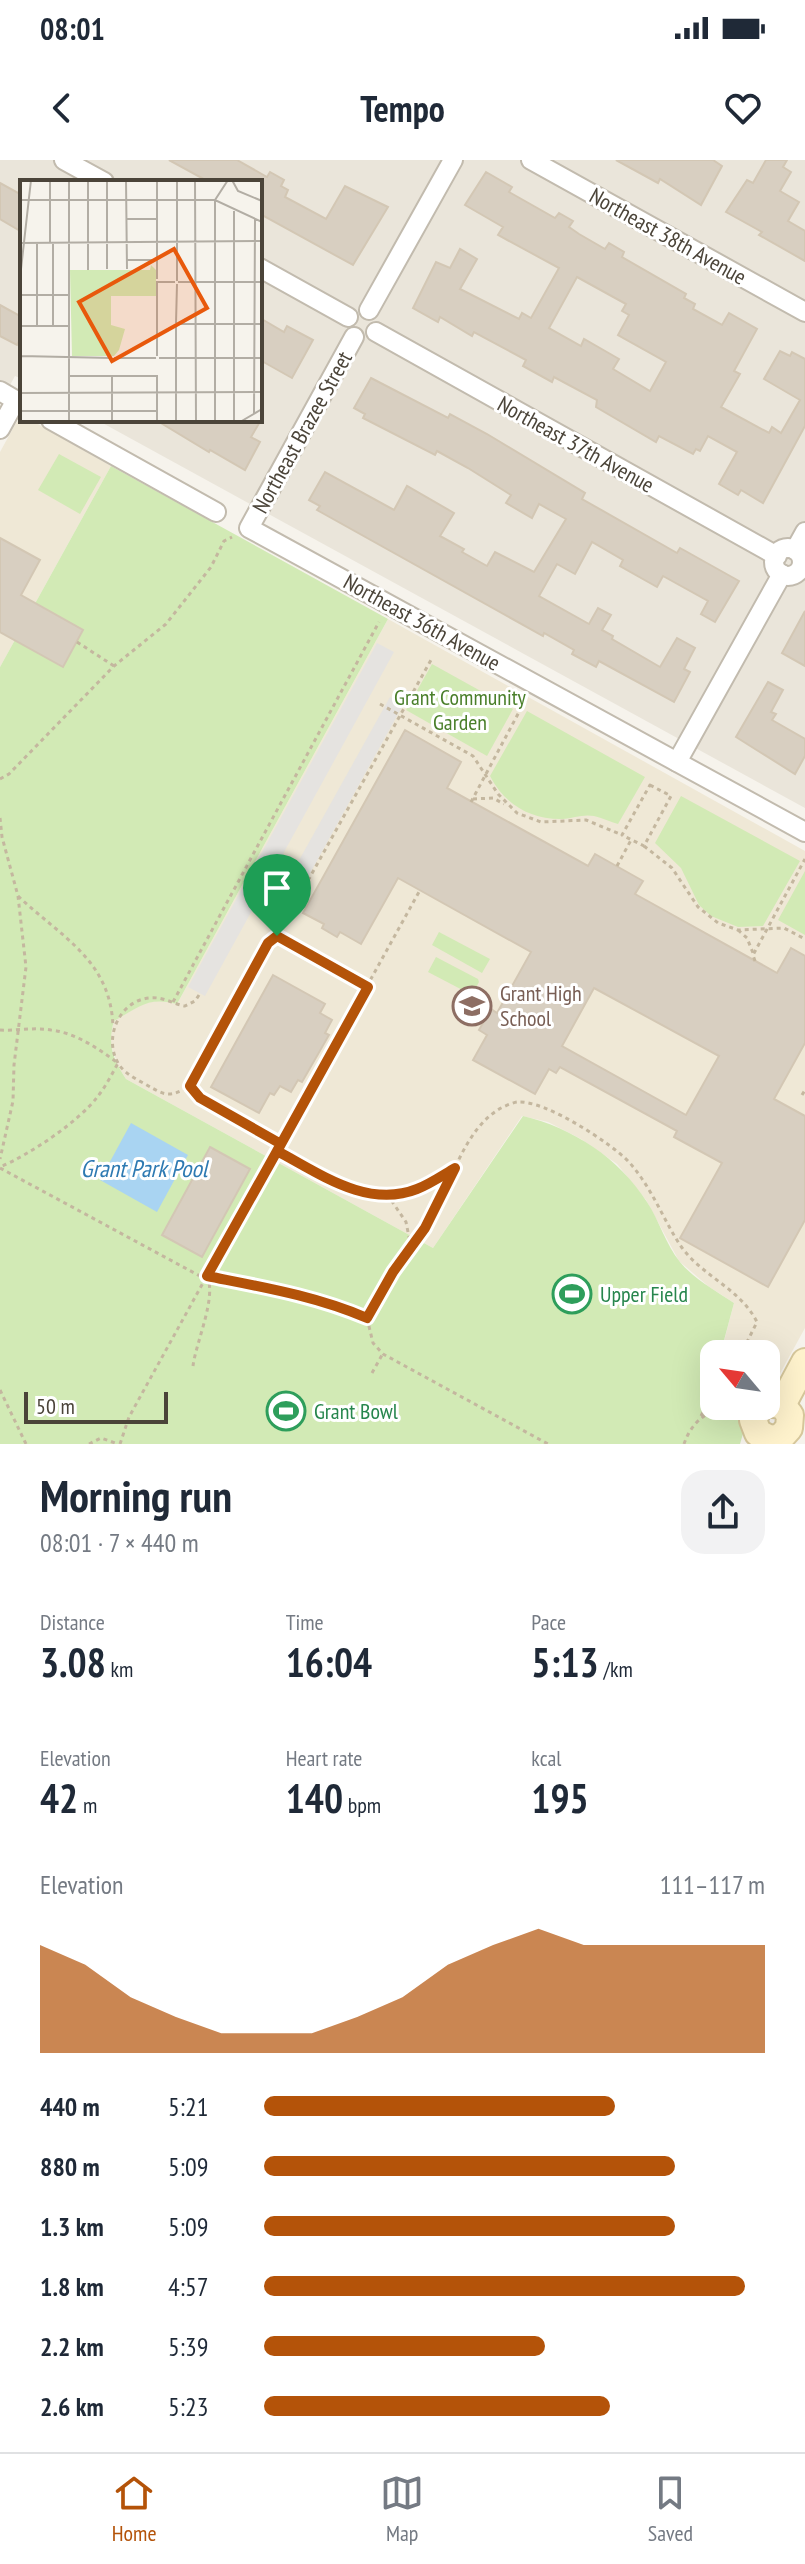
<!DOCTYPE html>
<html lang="en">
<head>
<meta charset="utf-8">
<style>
  body { margin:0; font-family:"PT Sans Narrow",sans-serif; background:#f2f2f3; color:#1f2937; height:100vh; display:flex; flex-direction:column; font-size:30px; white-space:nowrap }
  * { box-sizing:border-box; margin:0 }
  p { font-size:26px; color:#747a83 }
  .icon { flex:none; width:44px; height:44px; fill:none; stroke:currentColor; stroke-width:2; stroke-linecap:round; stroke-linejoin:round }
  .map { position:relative; height:1284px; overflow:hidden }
  .sheet { display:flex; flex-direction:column; background:#fff; flex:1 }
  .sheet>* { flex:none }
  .needle { width:52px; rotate:299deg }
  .fabs { position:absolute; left:700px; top:1180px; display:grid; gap:16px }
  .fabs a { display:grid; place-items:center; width:80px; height:80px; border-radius:16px; background:#fff; box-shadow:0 8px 32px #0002; font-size:40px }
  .scale { position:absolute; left:24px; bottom:20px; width:144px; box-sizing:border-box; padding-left:8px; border:4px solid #4b4439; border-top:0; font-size:22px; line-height:28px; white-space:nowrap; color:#4b4439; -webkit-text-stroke:6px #fff; paint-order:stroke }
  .pin { position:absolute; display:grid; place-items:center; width:68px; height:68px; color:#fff; margin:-82px -34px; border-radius:50% 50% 50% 0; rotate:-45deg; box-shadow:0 0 8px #0007 }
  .pin .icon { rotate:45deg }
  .round { display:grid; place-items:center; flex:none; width:84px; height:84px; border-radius:24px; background:#f2f2f3 }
  .headline { display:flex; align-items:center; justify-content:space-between; height:136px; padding:0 40px }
  h1 { font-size:44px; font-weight:600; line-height:60px }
  .stats { display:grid; grid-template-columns:repeat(3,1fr); gap:12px; height:136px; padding:8px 40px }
  .stats div { display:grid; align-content:center }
  .stats b { font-size:40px; font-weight:600 }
  .stats small { font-size:22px; font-weight:400 }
  .stats p { font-size:22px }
  .chart { height:224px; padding:16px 40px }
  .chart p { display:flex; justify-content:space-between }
  .chart svg { width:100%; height:144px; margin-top:8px; fill:#b45309; opacity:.7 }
  ul { padding:0 40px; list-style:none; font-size:26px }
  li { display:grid; grid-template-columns:128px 96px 1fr; align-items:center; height:60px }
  li i { height:20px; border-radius:10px; background:#b45309 }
  .status { display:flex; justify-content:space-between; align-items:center; height:56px; padding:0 40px; background:#fff; direction:ltr }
  .status svg { height:22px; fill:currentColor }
  header { display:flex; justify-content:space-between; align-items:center; height:104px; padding:0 40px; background:#fff; font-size:36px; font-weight:600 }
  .tab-bar { display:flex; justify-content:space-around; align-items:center; height:112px; border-top:2px solid #e0e1e3; background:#fff; font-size:22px; color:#747a83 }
  .tab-bar a { display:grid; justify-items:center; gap:4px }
  .tab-bar .active { color:#b45309 }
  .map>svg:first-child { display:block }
  .residential { fill:#eae5da }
  .education { fill:#efe8d6 }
  .green { fill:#d2eab5 }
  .parking { fill:#e5e3e0 }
  .water { fill:#a9d4f2 }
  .building { fill:#d8cfc1; stroke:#d3c7b4; stroke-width:2; fill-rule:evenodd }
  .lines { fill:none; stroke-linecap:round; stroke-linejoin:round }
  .street-casing { stroke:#c2bbae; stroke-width:22 }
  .secondary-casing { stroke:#d6c79b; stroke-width:30 }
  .path { stroke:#c4b79f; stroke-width:3; stroke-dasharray:4 4; stroke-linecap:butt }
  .street { stroke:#fff; stroke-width:18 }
  .secondary { stroke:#fff3cd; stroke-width:26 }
  .route-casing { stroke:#fff; stroke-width:16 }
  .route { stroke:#b45309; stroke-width:10 }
  .labels { text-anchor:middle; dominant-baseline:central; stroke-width:6; stroke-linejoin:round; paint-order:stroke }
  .street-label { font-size:22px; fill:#4b4439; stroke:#fff }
  .park-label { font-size:22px; fill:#4a7f2a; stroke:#fff }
  .education-label { font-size:22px; fill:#785e54; stroke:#fff; text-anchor:start }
  .leisure-label { font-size:22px; fill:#27864d; stroke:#fff; text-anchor:start }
  .water-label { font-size:24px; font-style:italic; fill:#2e7ab2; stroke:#fff }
  .inset-road { fill:none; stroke:#b2ada4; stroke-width:2 }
  .view { fill:#e8590c; fill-opacity:0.15; stroke:#e8590c; stroke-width:4 }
  .inset-edge { fill:none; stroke:#4b4439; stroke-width:4 }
</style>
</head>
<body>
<div class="status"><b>08:01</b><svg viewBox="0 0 49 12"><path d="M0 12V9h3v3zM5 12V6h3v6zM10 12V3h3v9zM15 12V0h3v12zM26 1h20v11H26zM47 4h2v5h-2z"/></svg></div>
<header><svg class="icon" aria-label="back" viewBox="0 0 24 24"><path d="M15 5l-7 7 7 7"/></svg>Tempo<svg class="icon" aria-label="heart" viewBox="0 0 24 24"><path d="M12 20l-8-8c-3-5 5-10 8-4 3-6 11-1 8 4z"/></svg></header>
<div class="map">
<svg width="805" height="1284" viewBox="0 0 805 1284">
  <rect width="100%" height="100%" fill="#f6f3ec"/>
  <!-- residential -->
  <polygon class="residential" points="0,0 805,0 805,648 97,260 260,260 260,22 22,22 22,219 15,216 0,243"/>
  <!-- education -->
  <g class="education">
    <polygon points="22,257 22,260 31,260 111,306 0,507 0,292 16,263"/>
    <polygon points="388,459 805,691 805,1168 772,1228 766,1233 766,1194 726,1194 723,1185 734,1143 708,1126 679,1101 646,1040 617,1004 581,979 548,962 522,956 433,1088 126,919 119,908 109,880 114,861 144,843 162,840 177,844"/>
  </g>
  <!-- green -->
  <g class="green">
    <polygon points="59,294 101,317 80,354 38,330"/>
    <path d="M 111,306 L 388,459 L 177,844 C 147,836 138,848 114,861 C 107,884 113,899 126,919 L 433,1088 L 523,956 C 573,968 619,998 647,1042 C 659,1060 666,1085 680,1102 C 694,1119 716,1131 734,1143 L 723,1184 L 726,1194 L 714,1194 L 714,1246 L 751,1246 L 740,1284 L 0,1284 L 0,507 Z"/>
    <polygon points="432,504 513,549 487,596 406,550"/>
    <path d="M 527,551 L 645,617 L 618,664 C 611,662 602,658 594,656 C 583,654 573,658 563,659 C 531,660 505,645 490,616 Z"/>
    <polygon points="681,636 800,701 763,766 738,767 711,756 699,745 681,708 655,683"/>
    <polygon points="805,711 805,775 778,760"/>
    <polygon points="439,772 490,799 482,813 432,785"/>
    <polygon points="436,797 478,819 479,822 472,835 428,812"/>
  </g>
  <!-- parking -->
  <g class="parking">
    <polygon points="377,483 394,492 205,836 188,827"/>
    <polygon points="390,537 403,545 287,755 273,747"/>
  </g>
  <!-- water -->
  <polygon class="water" points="131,963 188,995 157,1052 100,1020"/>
  <!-- building -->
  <g class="building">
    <polygon points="169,0 237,0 267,17 270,12 284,20 281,26 288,30 285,37 326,59 345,26 388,47 353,105 260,54 260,22 209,22"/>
    <polygon points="616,0 713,0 722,6 701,45 660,19 658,23"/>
    <polygon points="766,0 787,0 783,7 791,12 780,31 799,42 788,61 805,71 805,101 759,75 762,72 726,52 747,20 753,23"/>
    <path d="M 486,12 L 512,27 L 509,32 L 555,58 L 559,53 L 573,61 L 569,67 L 579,74 L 605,89 L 609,83 L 624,92 L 622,97 L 686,134 L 684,138 L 695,144 L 693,149 L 722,165 L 729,153 L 757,169 L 734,211 L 740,214 L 721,247 L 769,273 L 772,267 L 781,273 L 800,240 L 764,219 L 780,191 L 790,196 L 792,192 L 805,199 L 805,266 L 763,343 L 741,330 L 738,335 L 719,324 L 737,292 L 708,276 L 700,291 L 696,289 L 693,294 L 659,276 L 656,282 L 596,247 L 597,240 L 554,217 L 552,222 L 523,206 L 526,200 L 474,172 L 472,176 L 440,157 L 438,162 L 413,148 L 436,102 L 450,108 L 460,89 L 477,99 L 460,129 L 519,159 L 522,153 L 531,158 L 559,108 L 498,75 L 503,67 L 465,45 ZM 577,117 L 626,144 L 622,151 L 629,155 L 618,175 L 666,202 L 650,231 L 613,209 L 619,199 L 584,179 L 581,186 L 549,168 Z"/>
    <polygon points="0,23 22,35 22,72 0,59"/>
    <polygon points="0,145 22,157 22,176 17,185 0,176"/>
    <polygon points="260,158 284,172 287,166 313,180 292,218 260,200"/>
    <polygon points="371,218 448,258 450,254 487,274 585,333 582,339 677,393 680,388 739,421 715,462 701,454 708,441 663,416 657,427 620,406 623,400 592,382 575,414 557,404 539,436 589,464 598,448 611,455 602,470 613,476 612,479 660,507 677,478 695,488 684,509 690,512 674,542 599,501 596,507 572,494 574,490 544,473 543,476 317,350 320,346 309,340 325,312 394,350 407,326 454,353 440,376 464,389 462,392 487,406 495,392 534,412 566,359 539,344 532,358 506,343 511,335 468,308 437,291 435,295 363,258 365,254 354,248"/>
    <polygon points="156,260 261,260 251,277 260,282 245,310 210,290 209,292"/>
    <polygon points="0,378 40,400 21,435 83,470 63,507 0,472"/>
    <polygon points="805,451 805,506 782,493"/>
    <polygon points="768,522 783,530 771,552 776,554 772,560 805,579 805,596 795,614 736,577"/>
    <path d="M 405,570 L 461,602 L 447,628 L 588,706 L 595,694 L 643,721 L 635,734 L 777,813 L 791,788 L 805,796 L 805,883 L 774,939 L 805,956 L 805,1060 L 768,1127 L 680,1078 L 722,1003 L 674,977 L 677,971 L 560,907 L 556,913 L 549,909 L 535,934 L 473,900 L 487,875 L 479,870 L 491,849 L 497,853 L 531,792 L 398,718 L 361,784 L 340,772 L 337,777 L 322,768 L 324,764 L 303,753 ZM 594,828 L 719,896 L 686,955 L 562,886 Z"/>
    <polygon points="273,815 325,844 320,853 332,860 325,873 329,875 302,922 298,920 291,932 280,926 274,935 270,933 259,953 211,927"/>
    <polygon points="210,987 250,1009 202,1097 162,1075"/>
  </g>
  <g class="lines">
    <defs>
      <g id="street">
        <polyline points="64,0 104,22"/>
        <polyline points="531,0 805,152"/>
        <polyline points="260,108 348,157"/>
        <polyline points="369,150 453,0"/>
        <polyline points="376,172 777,396"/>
        <polyline points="354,177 249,368 805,672"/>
        <polyline points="0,231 22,244"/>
        <polyline points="51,260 216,352"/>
        <polyline points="0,269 16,240"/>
        <circle cx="788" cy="402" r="14"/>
        <polyline points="795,390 805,372"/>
        <polyline points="677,602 782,414"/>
      </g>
      <g id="secondary">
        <polyline points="782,1245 805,1202"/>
        <polyline points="760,1246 753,1260 758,1273 770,1279 781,1277 789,1268 790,1255 782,1245 766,1243"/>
      </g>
    </defs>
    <!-- street casing -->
    <use href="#street" class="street-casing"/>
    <!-- secondary casing -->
    <use href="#secondary" class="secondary-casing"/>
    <!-- path -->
    <g class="path">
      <polyline points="77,482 114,506"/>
      <polyline points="380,544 473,596 498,634 517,653 541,662 586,660 622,675"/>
      <polyline points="0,619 9,614 114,506 166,464 211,407 224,381 232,377"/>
      <polygon points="650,625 671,636 644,686 622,675"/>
      <polyline points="473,639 493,638 504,644"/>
      <polyline points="471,642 526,539"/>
      <polyline points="0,658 2,677 18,736 26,807 14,905 13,941 0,999"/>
      <polyline points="644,686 672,708 698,747 718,763 738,770 784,768 805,779"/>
      <polyline points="617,706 631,680"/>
      <path d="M 18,736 C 61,777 111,800 113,867"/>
      <polyline points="738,770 747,778 753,793"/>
      <polyline points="755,801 753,795 805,699"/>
      <polyline points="368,827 277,776 431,500"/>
      <path d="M 199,835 L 195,841 L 185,846 C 173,844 162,836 149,838 C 118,841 102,881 120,906 C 126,914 136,919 145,924 C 166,936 169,938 190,926 L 268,783 L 277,776"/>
      <polyline points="173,842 379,462"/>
      <path d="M 0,870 C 16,871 34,867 51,870 C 76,873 97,888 118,903 C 112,914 106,926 98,936 C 80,961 29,995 0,1007"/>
      <polyline points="190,926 200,938 281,984"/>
      <polyline points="802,935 805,930"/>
      <path d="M 277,991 C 319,1012 366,1048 416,1030 C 429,1025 441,1016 454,1009"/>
      <polyline points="0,1008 198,1115 296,1134 367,1158 373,1183 383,1194 548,1284"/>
      <polyline points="387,1034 406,1062 411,1087"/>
      <path d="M 367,1158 C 376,1142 384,1124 394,1110 C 407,1091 422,1074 433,1055 C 452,1021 464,969 501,948 C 505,946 514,942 518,942 C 545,940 611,983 629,1002 C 652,1028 662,1057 680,1085 C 701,1116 740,1128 757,1162 L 741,1194"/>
      <path d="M 193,1206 C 196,1182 217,1137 207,1116"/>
      <polyline points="372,1213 382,1195"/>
      <polyline points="0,1230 26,1284"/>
      <polyline points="701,1256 714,1232"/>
      <polyline points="89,1284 101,1278 118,1284"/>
      <polyline points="120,1284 129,1257 420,730"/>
      <path d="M 684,1284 C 691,1263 706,1251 727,1246"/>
    </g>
    <!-- street -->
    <use href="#street" class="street"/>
    <!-- secondary -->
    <use href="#secondary" class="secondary"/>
  </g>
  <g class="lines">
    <defs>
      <path id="route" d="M 277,776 L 268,783 L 190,926 L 200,938 L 281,984 L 207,1116 C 262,1127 316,1136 367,1158 L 393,1112 L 425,1068 L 455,1008 C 443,1015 430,1024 417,1029 C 367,1049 319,1013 277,991 L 281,984 L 368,827 L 277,776"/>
    </defs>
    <!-- route casing -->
    <use href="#route" class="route-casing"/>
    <!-- route -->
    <use href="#route" class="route"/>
  </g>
  <!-- icons -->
  <defs>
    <symbol id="school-ring" viewBox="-11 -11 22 22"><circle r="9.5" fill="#fff" stroke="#8d6e63" stroke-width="1.5"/><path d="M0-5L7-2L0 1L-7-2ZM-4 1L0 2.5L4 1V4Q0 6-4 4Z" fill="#8d6e63"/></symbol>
    <symbol id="stadium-ring" viewBox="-11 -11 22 22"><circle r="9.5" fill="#fff" stroke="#2e9e5b" stroke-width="1.5"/><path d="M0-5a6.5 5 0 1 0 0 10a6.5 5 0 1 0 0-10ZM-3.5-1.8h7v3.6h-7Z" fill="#2e9e5b"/></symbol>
  </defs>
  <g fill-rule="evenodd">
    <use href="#school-ring" x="450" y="824" width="44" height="44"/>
    <use href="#stadium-ring" x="550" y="1112" width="44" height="44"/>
    <use href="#stadium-ring" x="264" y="1229" width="44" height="44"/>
  </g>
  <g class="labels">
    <!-- street labels -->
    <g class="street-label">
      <text transform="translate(668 76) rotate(29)">Northeast 38th Avenue</text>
      <text transform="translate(302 272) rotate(-61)">Northeast Brazee Street</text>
      <text transform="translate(576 284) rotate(29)">Northeast 37th Avenue</text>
      <text transform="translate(422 462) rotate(29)">Northeast 36th Avenue</text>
    </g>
    <!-- park labels -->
    <g class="park-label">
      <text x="460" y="537">Grant Community<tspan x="460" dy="25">Garden</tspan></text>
    </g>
    <!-- education labels -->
    <g class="education-label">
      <text x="500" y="833">Grant High<tspan x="500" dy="25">School</tspan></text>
    </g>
    <!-- leisure labels -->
    <g class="leisure-label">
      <text x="600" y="1134">Upper Field</text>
      <text x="314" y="1251">Grant Bowl</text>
    </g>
    <!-- water labels -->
    <g class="water-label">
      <text x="144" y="1008">Grant Park Pool</text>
    </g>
  </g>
  <!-- overview -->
  <g transform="translate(20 20)">
    <rect width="242" height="242" fill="#f6f3ec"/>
    <path d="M 131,85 L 136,90 L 136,116 L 91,116 L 91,145 L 105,149 L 99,170 L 94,176 L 52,176 L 50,90 L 130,90 Z" fill="#d2eab5"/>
    <path class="inset-road" d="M 30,0 L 30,63M 49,0 L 49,242M 68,0 L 68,90M 87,0 L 87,89M 106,0 L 107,89M 137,0 L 137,99M 157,0 L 157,101M 175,0 L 176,242M 212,0 L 218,11 L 242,21M 0,20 L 195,20 L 242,42M 106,39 L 137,39M 0,63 L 242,61M 17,63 L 17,146M 33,63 L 33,146M 107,80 L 137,80M 158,102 L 242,102M 1,115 L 49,115M 156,143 L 157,104M 158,144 L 242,144M 1,146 L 49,146M 1,176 L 91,178M 137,176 L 137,102 L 155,102M 94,178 L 136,178M 139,178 L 242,178M 49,196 L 137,196 L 137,242M 0,213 L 242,212M 0,231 L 137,231M 1,231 L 0,98 L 11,0M 234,234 L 235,39M 92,242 L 92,196M 156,242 L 156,145M 195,242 L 195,20 L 208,0M 214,242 L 214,31M 220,242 L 242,229"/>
    <path class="view" d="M 154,69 L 187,128 L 92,181 L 59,122 Z"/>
    <rect width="242" height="242" class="inset-edge"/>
  </g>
</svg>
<div class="fabs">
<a><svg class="needle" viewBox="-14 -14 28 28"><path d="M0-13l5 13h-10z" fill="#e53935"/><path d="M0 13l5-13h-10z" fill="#747a83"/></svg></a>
</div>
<div class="scale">50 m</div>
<div class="pin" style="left:277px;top:776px;background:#1e9e55"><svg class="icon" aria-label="arrive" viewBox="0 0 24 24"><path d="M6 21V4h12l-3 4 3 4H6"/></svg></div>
</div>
<section class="sheet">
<div class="headline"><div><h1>Morning run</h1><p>08:01 · 7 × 440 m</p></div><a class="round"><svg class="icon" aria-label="share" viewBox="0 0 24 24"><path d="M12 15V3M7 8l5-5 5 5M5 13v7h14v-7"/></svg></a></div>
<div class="stats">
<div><p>Distance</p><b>3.08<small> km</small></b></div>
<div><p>Time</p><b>16:04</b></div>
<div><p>Pace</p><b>5:13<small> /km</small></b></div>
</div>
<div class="stats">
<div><p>Elevation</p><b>42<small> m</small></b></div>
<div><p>Heart rate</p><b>140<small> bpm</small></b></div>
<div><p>kcal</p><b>195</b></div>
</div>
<div class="chart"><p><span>Elevation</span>111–117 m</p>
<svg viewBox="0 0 160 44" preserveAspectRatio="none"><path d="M0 44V11L10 17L20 27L30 33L40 38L50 38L60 38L70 33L80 27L90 17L100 11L110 6L120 11L130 11L140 11L150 11L160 11V44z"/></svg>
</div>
<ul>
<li><b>440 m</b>5:21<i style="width:70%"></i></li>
<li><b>880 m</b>5:09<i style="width:82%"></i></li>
<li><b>1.3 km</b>5:09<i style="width:82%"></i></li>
<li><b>1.8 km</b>4:57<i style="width:96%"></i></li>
<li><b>2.2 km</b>5:39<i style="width:56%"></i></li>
<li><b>2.6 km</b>5:23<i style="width:69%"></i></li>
</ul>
</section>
<nav class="tab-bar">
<a class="active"><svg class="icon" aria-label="home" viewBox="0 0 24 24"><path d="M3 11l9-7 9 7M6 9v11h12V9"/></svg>Home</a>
<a><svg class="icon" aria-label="map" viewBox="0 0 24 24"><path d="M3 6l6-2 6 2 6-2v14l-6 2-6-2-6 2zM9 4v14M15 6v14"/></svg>Map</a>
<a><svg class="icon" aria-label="saved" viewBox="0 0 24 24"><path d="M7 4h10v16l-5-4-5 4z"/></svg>Saved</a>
</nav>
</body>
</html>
